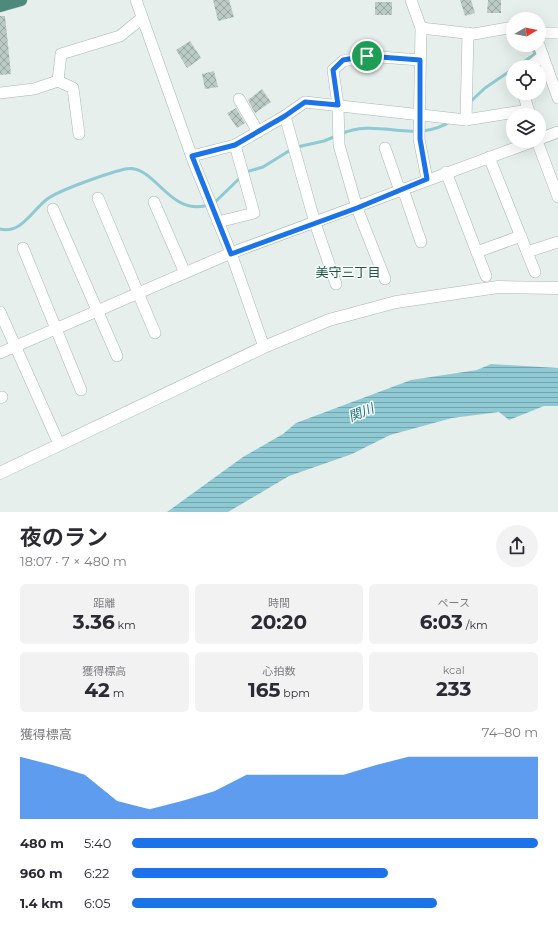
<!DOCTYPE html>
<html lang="ja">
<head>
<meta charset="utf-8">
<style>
  body { margin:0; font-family:Montserrat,"Noto Sans JP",sans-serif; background:#f2f2f3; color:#2b2b33; height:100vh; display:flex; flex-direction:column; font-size:15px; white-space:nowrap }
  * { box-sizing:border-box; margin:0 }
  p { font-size:13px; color:#7c7c81 }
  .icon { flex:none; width:22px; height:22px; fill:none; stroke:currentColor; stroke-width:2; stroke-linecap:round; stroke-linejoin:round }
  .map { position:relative; height:512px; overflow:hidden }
  .drawer { display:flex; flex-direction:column; background:#fff; flex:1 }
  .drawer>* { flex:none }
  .needle { width:26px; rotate:80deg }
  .buttons { position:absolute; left:506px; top:12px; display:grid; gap:8px }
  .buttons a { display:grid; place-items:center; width:40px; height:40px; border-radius:50%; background:#fff; box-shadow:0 4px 16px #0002; font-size:20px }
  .pin { position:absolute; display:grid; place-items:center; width:34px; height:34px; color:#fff; margin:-17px; border:2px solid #fff; border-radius:50%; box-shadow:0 1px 4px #0007 }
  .round { display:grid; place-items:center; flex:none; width:42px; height:42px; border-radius:21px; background:#f2f2f3 }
  .headline { display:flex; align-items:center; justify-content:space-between; height:68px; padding:0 20px }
  h1 { font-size:22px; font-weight:700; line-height:30px }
  .metrics { display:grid; grid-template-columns:repeat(3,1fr); gap:6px; height:68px; padding:4px 20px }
  .metrics div { display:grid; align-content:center; border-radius:6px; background:#f2f2f3; text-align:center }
  .metrics b { font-size:20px; font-weight:700 }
  .metrics small { font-size:11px; font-weight:400 }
  .metrics p { font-size:11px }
  .chart { height:112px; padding:8px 20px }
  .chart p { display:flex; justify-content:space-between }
  .chart svg { width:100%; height:72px; margin-top:4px; fill:#1a73e8; opacity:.7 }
  ul { padding:0 20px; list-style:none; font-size:13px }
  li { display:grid; grid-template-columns:64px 48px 1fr; align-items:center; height:30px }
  li i { height:10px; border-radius:5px; background:#1a73e8 }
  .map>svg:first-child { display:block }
  .water { fill:url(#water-rules) }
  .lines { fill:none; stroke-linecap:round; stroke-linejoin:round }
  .stream { stroke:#8ec9d4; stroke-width:3 }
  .building { fill:url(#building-cross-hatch) }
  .minor-casing { stroke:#a8b8b2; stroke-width:12 }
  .tertiary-casing { stroke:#a8b8b2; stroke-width:13 }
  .trunk-casing { stroke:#c2cac8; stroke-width:13 }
  .minor { stroke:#fff; stroke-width:11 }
  .tertiary { stroke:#fff; stroke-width:12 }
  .trunk { stroke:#4c8a7c; stroke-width:12 }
  .route-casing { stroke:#fff; stroke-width:8 }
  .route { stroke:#1a73e8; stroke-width:5 }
  .labels { text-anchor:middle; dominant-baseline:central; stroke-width:3; stroke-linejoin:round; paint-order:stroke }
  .neighbourhood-label { font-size:13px; fill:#1f5548; stroke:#f7fbf9 }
  .water-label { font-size:13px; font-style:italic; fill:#1c6f80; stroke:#f7fbf9 }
</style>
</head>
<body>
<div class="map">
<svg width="558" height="512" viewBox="0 0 558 512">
  <defs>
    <pattern id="water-rules" width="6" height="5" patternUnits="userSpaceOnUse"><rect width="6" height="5" fill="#8ec9d4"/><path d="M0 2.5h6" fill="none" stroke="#74a5ad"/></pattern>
    <pattern id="building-cross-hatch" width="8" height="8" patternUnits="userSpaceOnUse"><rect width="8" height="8" fill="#bbcac4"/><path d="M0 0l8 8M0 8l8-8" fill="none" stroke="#98a6a0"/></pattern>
  </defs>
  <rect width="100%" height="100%" fill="#e6efeb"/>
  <!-- water -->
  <polygon class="water" points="491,364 558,368 558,406 544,406 509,420 499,412 452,418 390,435 352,454 289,476 228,512 167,512 243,457 283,434 296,423 411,380 477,370"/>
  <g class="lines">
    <!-- stream -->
    <g class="stream">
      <polyline points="516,67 535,54 532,45"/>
      <polyline points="469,103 485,88 513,69"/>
      <path d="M 341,134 C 377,117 416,145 451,121"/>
      <polyline points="297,147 324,141 336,136"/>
      <polyline points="246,172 263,167 292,149"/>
      <polyline points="214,203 242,176"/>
      <path d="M 0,229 C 21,234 31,212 46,200 C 58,190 109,173 125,169 C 156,163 167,217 209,205"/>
    </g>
  </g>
  <!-- building -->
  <g class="building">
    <polygon points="213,0 229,0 234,17 218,21"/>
    <polygon points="460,0 471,0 475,13 465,16"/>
    <polygon points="488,0 501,0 501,13 487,13"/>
    <rect x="375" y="2" width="17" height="13"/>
    <polygon points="0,16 5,16 11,74 0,75"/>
    <polygon points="190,41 201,58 187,68 176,50"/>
    <polygon points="214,71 218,87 205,89 202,74"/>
    <polygon points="262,89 271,102 255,113 248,100"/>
    <polygon points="236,108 245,123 237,128 227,113"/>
  </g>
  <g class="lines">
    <defs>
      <g id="minor">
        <polyline points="136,0 194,163 231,253 264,347"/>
        <polyline points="411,0 421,28 419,139 427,179"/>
        <polyline points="421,28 474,34 513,27"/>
        <polyline points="468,33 466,120 528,110"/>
        <polyline points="539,33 558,33"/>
        <polyline points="539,45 558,98"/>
        <polyline points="529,67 543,56"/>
        <polyline points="58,81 73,88 79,134"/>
        <polyline points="0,93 34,89 58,81 61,54 120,36 142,18"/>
        <polyline points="523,93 530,115"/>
        <polyline points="239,99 258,132"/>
        <polyline points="539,139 558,132"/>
        <polyline points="537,141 558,197"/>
        <polyline points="385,148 400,191"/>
        <polyline points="192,156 235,145 285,116"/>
        <polyline points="489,157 535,272"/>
        <polyline points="446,172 486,276"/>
        <polyline points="403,189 421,242"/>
        <polyline points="98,198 155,333"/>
        <polyline points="154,202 185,273"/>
        <polyline points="53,209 117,356"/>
        <polyline points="218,222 254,213 235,145"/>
        <polyline points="23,248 81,390"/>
        <polyline points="477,252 521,236"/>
        <polyline points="527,252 558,242"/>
        <polyline points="385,279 357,208 339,145 338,105 333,70 343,61 367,56 420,60"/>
        <polyline points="336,284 315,223 285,116 305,102 466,120"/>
        <polyline points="0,312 59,444"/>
        <polyline points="0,353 231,253 534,141"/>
        <polyline points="0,398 2,397"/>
      </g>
      <polyline id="tertiary" points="0,473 264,347 329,320 396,302 498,287 558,288"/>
      <polyline id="trunk" points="0,6 21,0"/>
    </defs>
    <!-- minor casing -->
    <use href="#minor" class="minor-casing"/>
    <!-- tertiary casing -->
    <use href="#tertiary" class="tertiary-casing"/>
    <!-- trunk casing -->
    <use href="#trunk" class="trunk-casing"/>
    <!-- minor -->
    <use href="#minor" class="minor"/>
    <!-- tertiary -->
    <use href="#tertiary" class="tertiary"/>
    <!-- trunk -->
    <use href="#trunk" class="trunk"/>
  </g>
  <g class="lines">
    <defs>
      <polygon id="route" points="367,56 420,60 420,139 427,179 357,208 231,254 192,156 235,145 285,116 305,102 338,105 333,70 343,60"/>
    </defs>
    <!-- route casing -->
    <use href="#route" class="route-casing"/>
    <!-- route -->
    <use href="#route" class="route"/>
  </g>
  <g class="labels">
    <!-- neighbourhood labels -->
    <g class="neighbourhood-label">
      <text x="348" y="272">美守三丁目</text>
    </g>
    <!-- water labels -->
    <g class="water-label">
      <text transform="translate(361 412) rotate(-22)">関川</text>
    </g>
  </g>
</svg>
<div class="buttons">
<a><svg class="needle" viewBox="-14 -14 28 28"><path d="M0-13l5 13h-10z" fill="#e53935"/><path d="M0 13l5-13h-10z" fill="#7c7c81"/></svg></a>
<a><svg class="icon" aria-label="locate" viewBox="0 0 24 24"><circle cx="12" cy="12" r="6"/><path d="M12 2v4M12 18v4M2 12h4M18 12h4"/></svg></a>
<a><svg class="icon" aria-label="layers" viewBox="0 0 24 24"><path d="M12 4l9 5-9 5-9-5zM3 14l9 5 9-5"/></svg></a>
</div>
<div class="pin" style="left:367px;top:56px;background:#1e9e55"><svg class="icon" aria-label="arrive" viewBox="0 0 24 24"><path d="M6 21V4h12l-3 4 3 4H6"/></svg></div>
</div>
<section class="drawer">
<div class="headline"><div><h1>夜のラン</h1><p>18:07 · 7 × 480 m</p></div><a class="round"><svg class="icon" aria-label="share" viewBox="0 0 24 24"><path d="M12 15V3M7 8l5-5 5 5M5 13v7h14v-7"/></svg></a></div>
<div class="metrics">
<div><p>距離</p><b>3.36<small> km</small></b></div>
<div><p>時間</p><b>20:20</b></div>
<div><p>ペース</p><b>6:03<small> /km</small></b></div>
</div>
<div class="metrics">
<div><p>獲得標高</p><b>42<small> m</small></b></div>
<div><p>心拍数</p><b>165<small> bpm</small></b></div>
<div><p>kcal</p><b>233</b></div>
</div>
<div class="chart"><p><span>獲得標高</span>74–80 m</p>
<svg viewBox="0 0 160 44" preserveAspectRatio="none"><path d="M0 44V6L10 11L20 17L30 33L40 38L50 33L60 27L70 17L80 17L90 17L100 17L110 11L120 6L130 6L140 6L150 6L160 6V44z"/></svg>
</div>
<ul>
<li><b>480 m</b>5:40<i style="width:100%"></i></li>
<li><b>960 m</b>6:22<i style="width:63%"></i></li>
<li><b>1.4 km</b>6:05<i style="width:75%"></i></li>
</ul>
</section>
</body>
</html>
